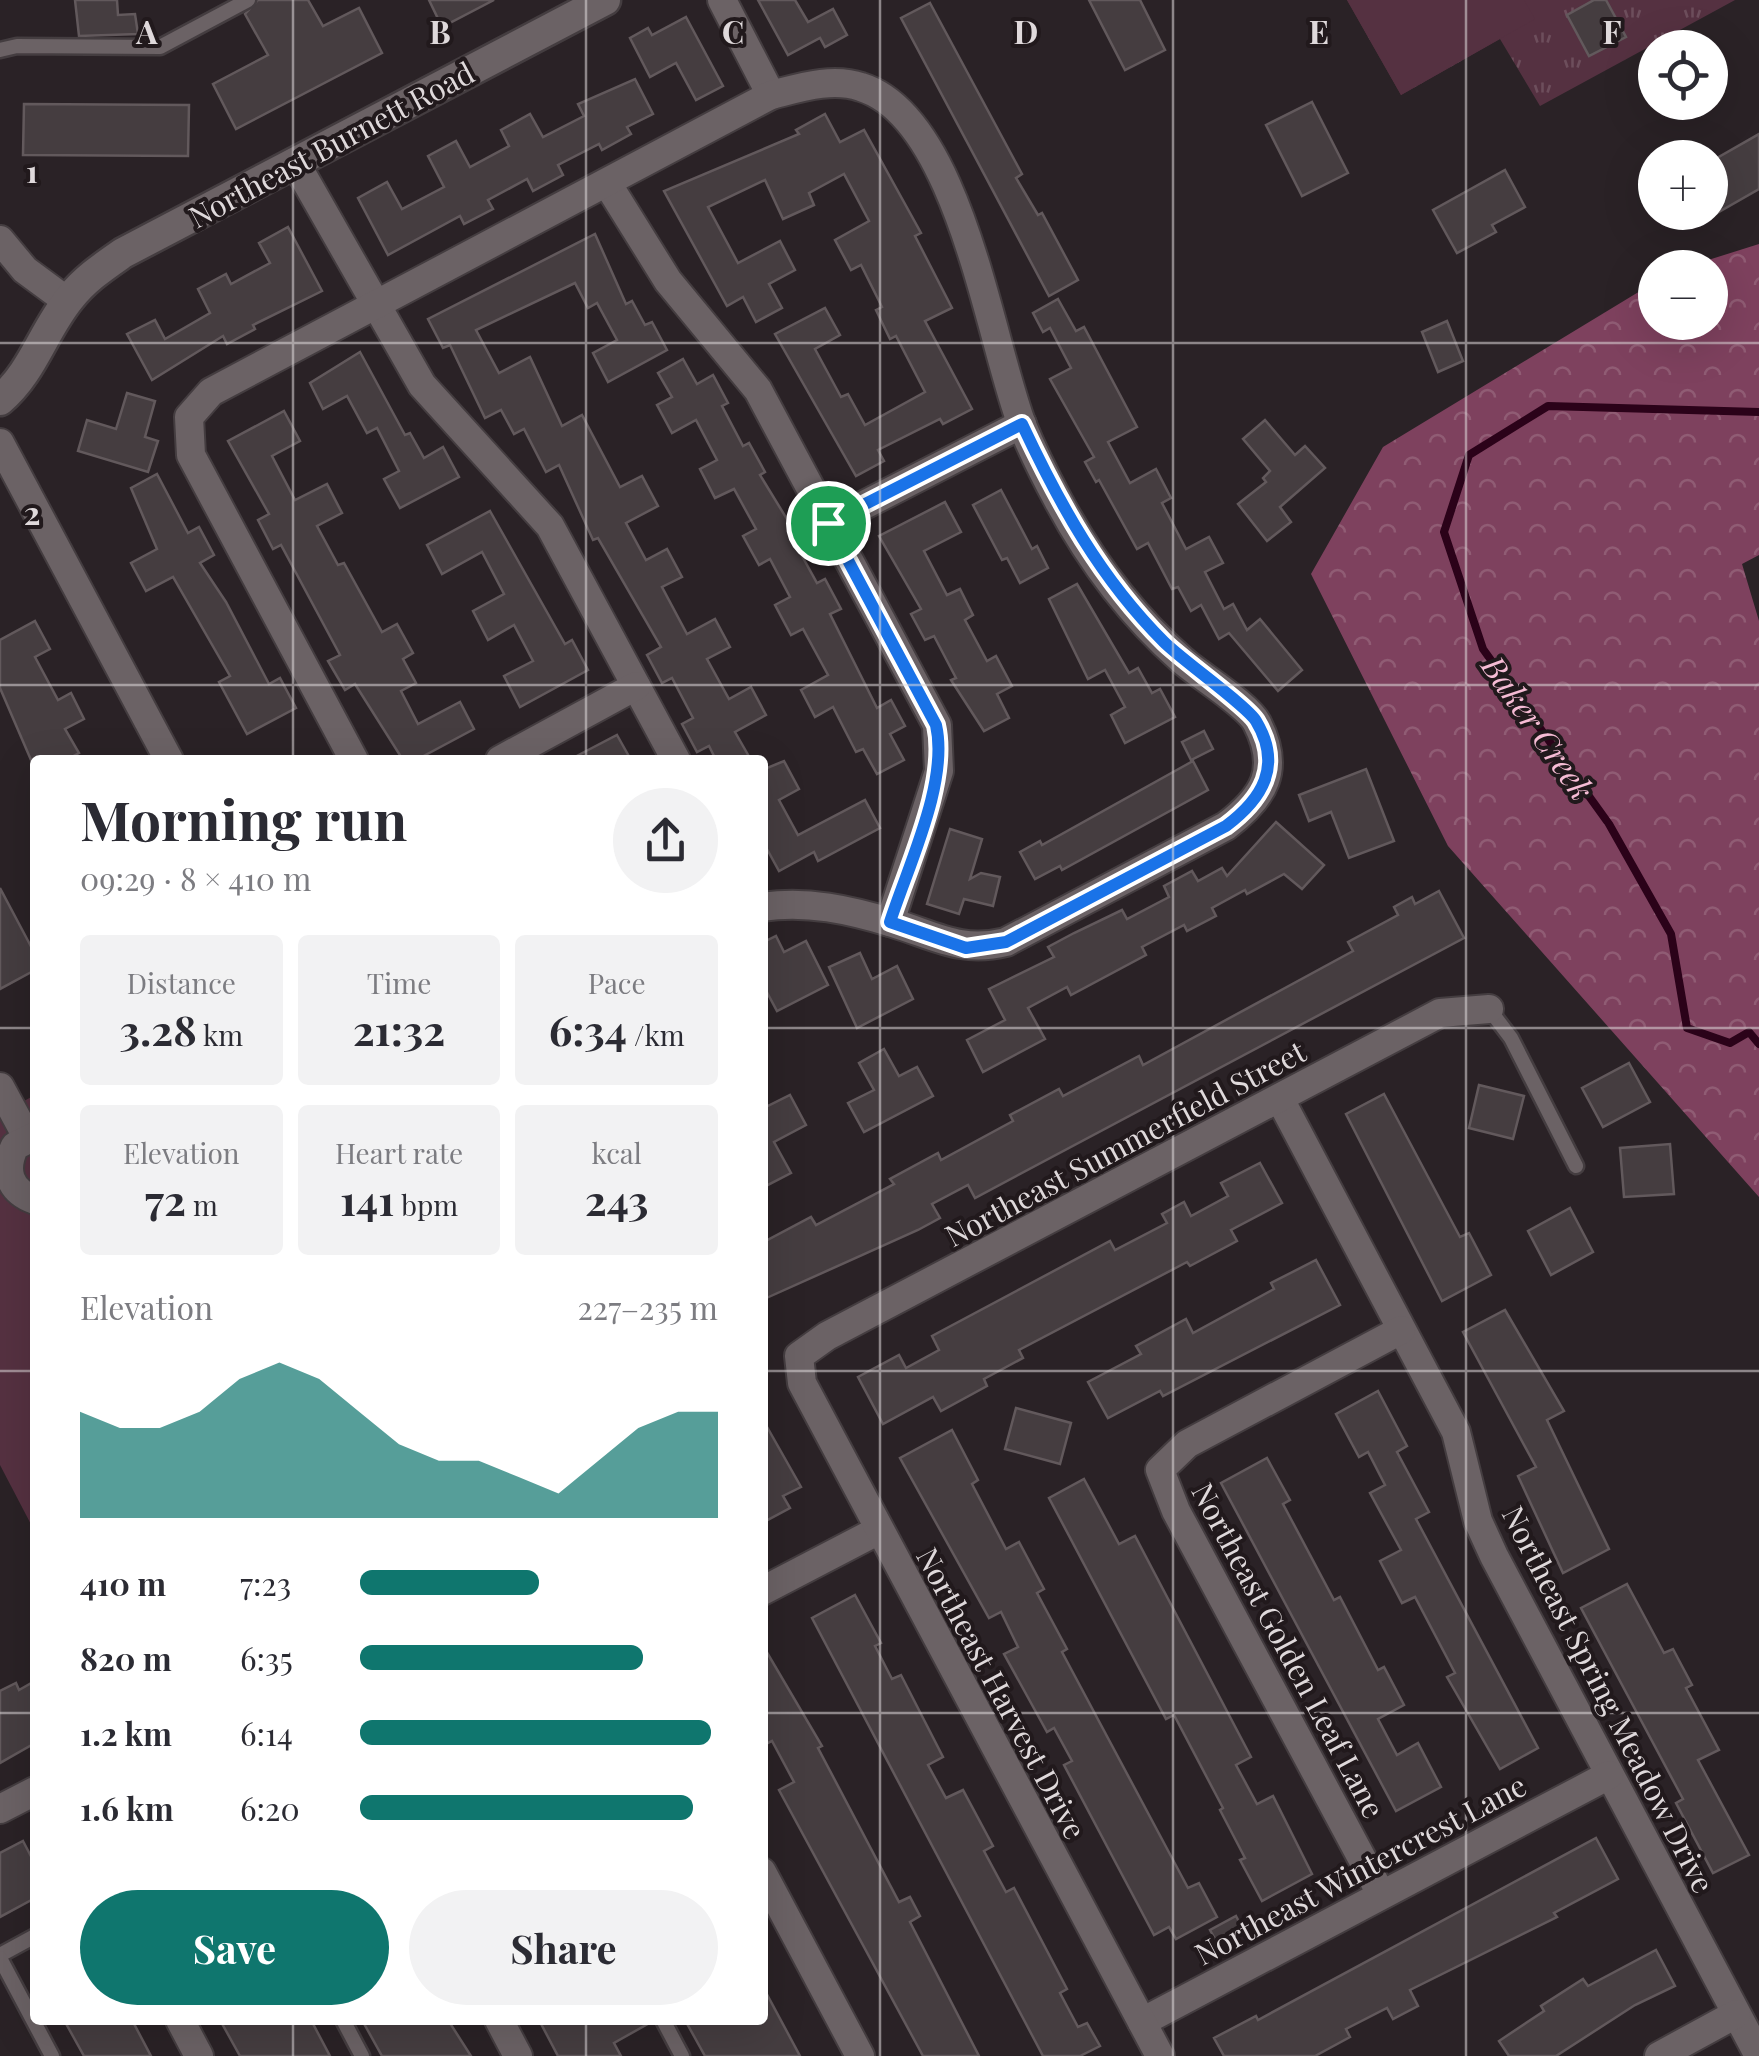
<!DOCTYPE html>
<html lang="en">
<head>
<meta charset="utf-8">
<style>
  body { margin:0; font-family:"Playfair Display",serif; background:#f2f2f3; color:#2b2b33; height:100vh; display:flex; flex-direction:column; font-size:38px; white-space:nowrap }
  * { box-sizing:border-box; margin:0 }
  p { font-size:32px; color:#7c7c81 }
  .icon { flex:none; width:55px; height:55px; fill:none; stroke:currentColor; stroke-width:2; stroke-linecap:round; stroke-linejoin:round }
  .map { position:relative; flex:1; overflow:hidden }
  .details { position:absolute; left:30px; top:755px; width:738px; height:1270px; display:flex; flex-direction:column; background:#fff; border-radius:10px; box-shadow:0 10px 40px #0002 }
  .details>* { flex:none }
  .fabs { position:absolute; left:1638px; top:30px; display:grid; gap:20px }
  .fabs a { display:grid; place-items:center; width:90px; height:90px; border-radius:50%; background:#fff; box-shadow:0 10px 40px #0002; font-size:50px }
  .pin { position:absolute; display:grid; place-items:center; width:85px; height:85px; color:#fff; margin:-42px; border:5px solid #fff; border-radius:50%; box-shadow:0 2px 10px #0007 }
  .round { display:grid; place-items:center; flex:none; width:105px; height:105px; border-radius:52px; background:#f2f2f3 }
  .overview { display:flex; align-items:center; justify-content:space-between; height:170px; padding:0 50px }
  h1 { font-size:55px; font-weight:700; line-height:75px }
  .metrics { display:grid; grid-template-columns:repeat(3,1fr); gap:15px; height:170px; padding:10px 50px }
  .metrics div { display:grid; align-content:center; border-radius:10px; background:#f2f2f3; text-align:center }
  .metrics b { font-size:42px; font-weight:700 }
  .metrics small { font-size:28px; font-weight:400 }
  .metrics p { font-size:28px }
  .chart { height:280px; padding:20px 50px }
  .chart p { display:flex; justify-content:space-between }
  .chart svg { width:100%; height:180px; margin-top:10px; fill:#0f766e; opacity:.7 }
  .action { display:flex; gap:20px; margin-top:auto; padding:20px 50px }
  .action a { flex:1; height:115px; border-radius:60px; background:#0f766e; color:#fff; font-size:40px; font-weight:700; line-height:115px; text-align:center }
  .action a+a { background:#f2f2f3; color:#2b2b33 }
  ul { padding:0 50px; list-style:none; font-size:32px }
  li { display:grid; grid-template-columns:160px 120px 1fr; align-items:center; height:75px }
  li i { height:25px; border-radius:12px; background:#0f766e }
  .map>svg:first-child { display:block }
  .grass { fill:url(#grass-tufts) }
  .forest { fill:url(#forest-crowns) }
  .green { fill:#553141 }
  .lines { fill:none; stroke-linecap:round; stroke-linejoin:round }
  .stream { stroke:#2b0219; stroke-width:8 }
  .building { fill:#453d40; stroke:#62595c; stroke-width:2.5 }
  .service-casing { stroke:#443d40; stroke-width:19 }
  .minor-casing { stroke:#443d40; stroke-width:32 }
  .tertiary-casing { stroke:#443d40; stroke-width:35 }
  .service { stroke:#6b6265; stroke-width:14 }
  .minor { stroke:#6b6265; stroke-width:28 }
  .tertiary { stroke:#6b6265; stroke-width:30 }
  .route-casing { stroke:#fff; stroke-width:20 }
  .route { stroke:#1a73e8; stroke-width:12 }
  .grid { fill:none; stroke:#dfd9db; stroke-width:2.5; stroke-opacity:0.55 }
  .labels { text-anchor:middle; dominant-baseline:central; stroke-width:8; stroke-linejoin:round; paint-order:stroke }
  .street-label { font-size:30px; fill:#dfd9db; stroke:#21191c }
  .water-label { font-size:32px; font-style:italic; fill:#f6bcd5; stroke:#21191c }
  .grid-label { font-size:32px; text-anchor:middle; font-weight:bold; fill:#dfd9db; stroke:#21191c; stroke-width:8; stroke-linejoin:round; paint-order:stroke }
</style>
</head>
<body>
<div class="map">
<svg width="1759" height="2056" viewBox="0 0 1759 2056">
  <defs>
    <pattern id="grass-tufts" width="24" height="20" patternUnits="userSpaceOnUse" patternTransform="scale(2.5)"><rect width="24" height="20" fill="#553141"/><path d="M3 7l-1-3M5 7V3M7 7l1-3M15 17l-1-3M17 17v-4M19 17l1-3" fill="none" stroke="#6d4e5c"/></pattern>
    <pattern id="forest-crowns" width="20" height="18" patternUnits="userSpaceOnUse" patternTransform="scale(2.5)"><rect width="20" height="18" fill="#7e415e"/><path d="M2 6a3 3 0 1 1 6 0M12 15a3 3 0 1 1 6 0" fill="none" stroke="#905c74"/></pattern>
  </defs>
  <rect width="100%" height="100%" fill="#2a2226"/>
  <!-- grass -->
  <polygon class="grass" points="1347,0 1735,0 1540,106 1500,39 1401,95"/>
  <!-- forest -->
  <polygon class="forest" points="1759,244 1759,555 1742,564 1759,621 1759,1197 1448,846 1311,574 1383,447 1655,282 1655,322 1710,322 1710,268 1686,267"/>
  <!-- green -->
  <g class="green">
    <polygon points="1347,0 1524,0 1535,19 1401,95"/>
    <polygon points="35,1095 35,1532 0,1465 0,1114"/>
  </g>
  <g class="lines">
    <!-- stream -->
    <polyline class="stream" points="1759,412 1548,406 1469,455 1444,532 1483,649 1609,824 1671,934 1687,1028 1730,1043 1749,1032 1759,1044"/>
  </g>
  <!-- building -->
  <g class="building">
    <polygon points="75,0 117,0 118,15 135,14 138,34 79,36"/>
    <polygon points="258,0 308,0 323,26 359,8 382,53 236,129 213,84 268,55 245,14"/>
    <polygon points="429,0 494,0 442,27"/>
    <polygon points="758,0 795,0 808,22 833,9 847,35 825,47 820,38 788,55"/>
    <polygon points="1089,0 1140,0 1165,50 1125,70"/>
    <polygon points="1594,0 1606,0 1626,37 1589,56 1567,15"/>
    <polygon points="930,3 1022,174 1016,178 1038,215 1042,213 1078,280 1049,296 901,18"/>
    <polygon points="686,17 723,86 696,100 676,63 650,77 630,38 648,28 652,35"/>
    <polygon points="635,79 653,114 627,127 631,134 602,150 599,144 558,165 563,175 533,191 527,179 488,200 493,209 464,224 460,216 388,255 358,198 387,182 402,209 444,187 428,156 456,141 470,167 509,146 501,130 530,114 543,137 584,116 578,104"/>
    <polygon points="1312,102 1348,173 1302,196 1266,125"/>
    <polygon points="24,104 189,105 188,156 23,155"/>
    <polygon points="825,114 840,142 864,130 921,233 915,236 952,308 925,321 972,409 943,424 940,419 878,450 884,461 856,476 775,334 825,308 840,335 815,349 841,397 848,394 865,425 925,392 896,336 890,339 876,310 882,307 861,265 851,270 835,240 869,221 844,174 809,193 814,205 783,219 765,180 708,207 738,263 780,241 795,270 769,284 782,308 756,322 743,297 727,306 664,191 799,134 796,130"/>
    <polygon points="1759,134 1759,189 1717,213 1710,201 1710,162"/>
    <polygon points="1505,170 1525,207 1492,225 1496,232 1457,253 1433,210"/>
    <polygon points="288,227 322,291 253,325 255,329 227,344 223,336 152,380 127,334 155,320 165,339 210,313 198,289 226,274 231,284 270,263 259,243"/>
    <polygon points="595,234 626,304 632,301 645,325 652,322 667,350 608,382 593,353 617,340 597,303 588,308 575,283 476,330 499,373 530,357 562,426 582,415 620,487 642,476 658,506 626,523 646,560 667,549 682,577 662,587 687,634 715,619 730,647 707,659 729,699 751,687 766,715 735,732 751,760 716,760 709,746 697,752 682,724 693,718 672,678 662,683 647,655 661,647 598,538 593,540 559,465 546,472 524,429 514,434 501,410 485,418 450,345 443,348 428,319"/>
    <polygon points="1058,299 1076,331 1084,327 1137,427 1108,442 1130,483 1156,469 1171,498 1162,503 1186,549 1209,537 1223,563 1205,572 1224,609 1233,604 1247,630 1260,619 1302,670 1278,691 1229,633 1219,639 1201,605 1191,611 1178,587 1172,589 1148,543 1137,549 1099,480 1096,482 1085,462 1094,457 1050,379 1071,368 1050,328 1043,332 1033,313"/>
    <polygon points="1447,321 1463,361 1438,372 1422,332"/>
    <polygon points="360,352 405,435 410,433 424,458 443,447 459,477 400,508 384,479 399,471 377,428 367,433 347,396 323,409 310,383"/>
    <polygon points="683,359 697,384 713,375 728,403 722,406 743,446 749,443 765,472 760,475 801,542 796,545 817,583 825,579 841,609 830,614 877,708 891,700 905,726 890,734 904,760 877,774 863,749 856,752 833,707 815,717 801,690 828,675 803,629 791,635 775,605 790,597 770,559 759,565 743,536 756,529 734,489 715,498 700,469 717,460 696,420 672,433 657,405 672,397 658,373"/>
    <polygon points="127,393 155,401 145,437 158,441 148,472 78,451 87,420 116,429"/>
    <polygon points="284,411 300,441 272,456 295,500 327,484 342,513 317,526 338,565 344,563 382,632 397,624 413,653 403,659 416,683 401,691 418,724 460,702 474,729 416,760 403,760 355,684 345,690 328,661 340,655 281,545 273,549 258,520 269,514 228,441"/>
    <polygon points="1265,420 1295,455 1305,446 1325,468 1280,507 1291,522 1267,541 1238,504 1266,482 1263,478 1270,471 1243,439"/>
    <polygon points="157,474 188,533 199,527 214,555 200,563 226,602 269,684 280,678 296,708 247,734 219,682 230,676 173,577 146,591 131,563 157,549 131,488"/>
    <polygon points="1001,490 1032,549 1037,546 1048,568 1020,583 1007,558 1002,560 973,505"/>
    <polygon points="945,502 961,532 924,551 947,595 960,589 973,615 965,620 987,661 996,656 1012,686 997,694 1009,718 984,731 951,680 956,678 934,636 925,640 911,614 921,609 879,536"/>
    <polygon points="490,511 565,644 572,640 588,670 520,707 504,676 533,661 514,625 488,640 473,611 504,594 482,552 442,574 427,545"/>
    <polygon points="1077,584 1129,673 1138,668 1152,693 1160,689 1175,717 1125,743 1111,715 1125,707 1105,670 1088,679 1049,599"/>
    <polygon points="35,621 50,649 35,657 58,700 71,693 84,719 65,729 79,753 66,760 31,760 0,688 0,640"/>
    <polygon points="1204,731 1213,749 1191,760 1182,742"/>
    <polygon points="617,735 631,760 569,760"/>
    <polygon points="784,761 799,789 779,800 798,835 865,800 880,828 818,861 814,852 779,871 762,840 762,770"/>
    <polygon points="1193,761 1208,790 1062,870 1060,866 1035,879 1020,852 1040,841 1042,845"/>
    <polygon points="1366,769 1394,841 1349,858 1331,812 1309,821 1299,795"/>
    <polygon points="1276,822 1324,865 1302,889 1284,874 1247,894 1245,890 1212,908 1216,916 1187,931 1184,925 1142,947 1146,955 1071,995 1067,987 1028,1008 1045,1039 983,1072 967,1040 1005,1020 989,989 1054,957 1048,947 1074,933 1122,910 1127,919 1169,897 1164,886 1192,871 1198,881 1222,868 1227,876"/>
    <polygon points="950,829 982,839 970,879 981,873 1000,877 993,906 964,899 959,914 927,904"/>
    <polygon points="0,888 35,954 35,970 0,989"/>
    <polygon points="1439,891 1464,938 975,1198 968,1185 932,1204 940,1218 918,1230 762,1300 762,1243 811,1217 816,1225 894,1184 890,1179 938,1153 941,1160 1013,1121 1010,1115 1059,1089 1063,1096 1139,1056 1143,1065 1353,951 1348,942 1398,915 1394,907 1412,897 1415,904"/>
    <polygon points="776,936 784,952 806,941 828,985 777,1011 762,983 762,943"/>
    <polygon points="860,953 872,979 897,966 913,999 857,1028 829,967"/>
    <polygon points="884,1049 899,1076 917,1067 933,1096 864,1132 848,1103 874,1090 859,1063"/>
    <polygon points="1629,1063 1650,1102 1603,1127 1582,1088"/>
    <polygon points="1479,1085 1524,1096 1513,1139 1469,1128"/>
    <polygon points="1384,1094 1460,1237 1469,1233 1491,1275 1442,1301 1346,1114"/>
    <polygon points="790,1095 806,1125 774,1142 791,1173 762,1188 762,1109"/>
    <polygon points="1670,1144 1674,1194 1624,1197 1620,1148"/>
    <polygon points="1260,1163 1282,1203 1231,1230 1237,1241 1190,1266 1187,1262 1019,1350 1023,1358 984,1379 987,1386 941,1411 933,1397 883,1424 858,1377 899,1355 906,1368 939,1350 932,1336 1110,1241 1115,1250 1167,1223 1162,1214 1184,1202 1191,1216 1228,1196 1221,1183"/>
    <polygon points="1570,1208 1593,1252 1551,1275 1528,1231"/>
    <polygon points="1316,1260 1340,1305 1163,1396 1160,1391 1108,1418 1088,1382 1141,1354 1136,1346 1186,1319 1193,1333 1274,1289 1271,1283"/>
    <polygon points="1505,1310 1564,1411 1547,1420 1609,1549 1563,1573 1518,1476 1536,1467 1463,1332"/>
    <polygon points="1378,1391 1407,1446 1397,1452 1429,1512 1416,1519 1538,1748 1500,1769 1447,1677 1455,1673 1415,1597 1402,1603 1380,1561 1401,1550 1370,1493 1385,1485 1368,1452 1359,1457 1336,1414"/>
    <polygon points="1016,1408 1071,1423 1060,1464 1005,1449"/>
    <polygon points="762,1418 801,1487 783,1496 790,1508 762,1523"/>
    <polygon points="952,1430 978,1480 972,1484 1006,1549 1019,1542 1044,1589 1037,1593 1067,1649 1062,1652 1188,1888 1199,1883 1217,1917 1176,1939 1169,1927 1154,1935 1064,1765 1072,1761 1054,1728 1047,1732 1004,1654 1018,1647 1001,1612 989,1618 900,1458"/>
    <polygon points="1267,1458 1290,1500 1283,1504 1334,1600 1340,1597 1378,1670 1384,1667 1404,1705 1378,1719 1397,1755 1418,1743 1441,1787 1396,1811 1221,1483"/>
    <polygon points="1084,1479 1119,1544 1135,1536 1251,1757 1236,1765 1257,1804 1273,1796 1312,1874 1262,1901 1240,1860 1245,1858 1220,1810 1223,1808 1174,1715 1166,1719 1049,1498"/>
    <polygon points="1627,1584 1664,1653 1673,1649 1692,1685 1686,1688 1719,1750 1698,1760 1749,1855 1713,1873 1676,1803 1683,1799 1581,1608"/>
    <polygon points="855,1595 881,1643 875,1646 892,1679 901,1675 943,1757 928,1765 946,1798 963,1790 993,1846 984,1851 1006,1892 1014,1888 1067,1989 1060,1993 1078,2027 1087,2023 1100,2046 1080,2056 1043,2056 812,1618"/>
    <polygon points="762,1644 822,1746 818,1748 899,1902 910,1897 920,1916 910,1922 979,2056 923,2056 779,1790 794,1782 772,1741 762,1746"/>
    <polygon points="35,1681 35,1743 0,1763 0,1691 16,1683 19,1690"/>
    <polygon points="1596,1838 1618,1879 1554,1913 1557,1917 1410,1990 1418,2006 1393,2019 1387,2008 1346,2029 1350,2037 1315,2056 1224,2056 1214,2038 1256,2016 1258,2020"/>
    <polygon points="23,1841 35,1864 35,1898 0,1917 0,1853"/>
    <polygon points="1236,1916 1245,1933 1220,1948 1210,1930"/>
    <polygon points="1656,1950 1675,1986 1635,2005 1556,2056 1509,2056 1499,2041 1544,2011 1541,2006 1583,1979 1588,1986"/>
    <polygon points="762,1985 800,2056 705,2056 685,2020 762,2020"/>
    <polygon points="64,2020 132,2020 151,2056 84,2056"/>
    <polygon points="220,2020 311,2020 330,2056 240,2056"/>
    <polygon points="362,2020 448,2020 471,2056 382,2056"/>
    <polygon points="539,2020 652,2020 653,2021 614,2043 621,2056 558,2056"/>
  </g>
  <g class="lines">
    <defs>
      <g id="service">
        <polyline points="0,50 17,46 160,47 248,0"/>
        <polyline points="1489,1009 1511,1038 1576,1166"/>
        <polyline points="0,1955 35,1936"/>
        <polyline points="0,1958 52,2056"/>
        <polyline points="343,2020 362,2056"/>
        <polyline points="663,2020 682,2056"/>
      </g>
      <g id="minor">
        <polyline points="722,0 771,95"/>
        <polyline points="295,162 422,385 550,526 676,760"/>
        <polyline points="607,183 668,281 758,390 937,725 939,771 890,922"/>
        <polyline points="0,240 25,270 67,301"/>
        <polyline points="0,443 169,760"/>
        <polyline points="829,523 1022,424"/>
        <path d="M 354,760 L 191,455 L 189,417 L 211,392 L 771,95 C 799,88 832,77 861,87 C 959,117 989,338 1022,425 C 1032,450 1045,476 1058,500 C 1090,560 1131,615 1182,660 C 1200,676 1248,705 1257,723 C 1281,770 1264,797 1226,826 L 1006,942 C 961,953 936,936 893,923 C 850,910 807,900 762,907"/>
        <polyline points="500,760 636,686"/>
        <polyline points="0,1087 27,1137"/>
        <polyline points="1280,1099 1456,1432 1478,1521 1494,1556 1759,2056"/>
        <path d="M 35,1136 L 15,1146 C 3,1170 9,1191 35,1200"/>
        <polyline points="762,1591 879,1530"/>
        <polyline points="0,1809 35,1791"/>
        <polyline points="762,1872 860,2056"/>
        <polyline points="1381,1894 1176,1511 1160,1470 1187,1444 1401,1330"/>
        <polyline points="180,2020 199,2056"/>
        <polyline points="499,2020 518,2056"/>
        <polyline points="1142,2022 1609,1775"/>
        <polyline points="1160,2056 802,1383 799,1356 827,1336 1440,1013 1489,1009"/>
        <polyline points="1659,2056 1736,2014"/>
      </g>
      <path id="tertiary" d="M 0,400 C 33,372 43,331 70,298 C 85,279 103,267 123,253 L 605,0"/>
    </defs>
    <!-- service casing -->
    <use href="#service" class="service-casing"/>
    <!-- minor casing -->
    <use href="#minor" class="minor-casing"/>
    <!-- tertiary casing -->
    <use href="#tertiary" class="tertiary-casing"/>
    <!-- service -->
    <use href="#service" class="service"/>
    <!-- minor -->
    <use href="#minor" class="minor"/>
    <!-- tertiary -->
    <use href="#tertiary" class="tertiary"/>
  </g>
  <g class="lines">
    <defs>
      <path id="route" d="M 1022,424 C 1060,505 1100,578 1164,642 C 1182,660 1247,706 1256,721 C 1283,766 1262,799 1226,826 L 1006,942 L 966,948 L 890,922 C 908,866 949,782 936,725 L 828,523 Z"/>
    </defs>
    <!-- route casing -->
    <use href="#route" class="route-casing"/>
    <!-- route -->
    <use href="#route" class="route"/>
  </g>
  <!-- grid -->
  <path class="grid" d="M 293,0 L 293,760M 586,0 L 586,760M 880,0 L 880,2056M 1173,0 L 1173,2056M 1466,0 L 1466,2056M 0,343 L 1759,343M 0,685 L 1759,685M 0,1028 L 35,1028M 762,1028 L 1759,1028M 0,1371 L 35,1371M 762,1371 L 1759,1371M 0,1713 L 35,1713M 762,1713 L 1759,1713M 293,2020 L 293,2056M 586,2020 L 586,2056"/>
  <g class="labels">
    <!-- street labels -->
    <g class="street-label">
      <text transform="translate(331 144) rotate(-28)">Northeast Burnett Road</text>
      <text transform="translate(1125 1143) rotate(-28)">Northeast Summerfield Street</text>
      <text transform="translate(1289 1650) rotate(62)">Northeast Golden Leaf Lane</text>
      <text transform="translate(1002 1693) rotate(62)">Northeast Harvest Drive</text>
      <text transform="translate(1609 1699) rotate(63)">Northeast Spring Meadow Drive</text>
      <text transform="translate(1360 1869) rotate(-28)">Northeast Wintercrest Lane</text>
    </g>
    <!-- water labels -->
    <g class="water-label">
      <text transform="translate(1539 727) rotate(55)">Baker Creek</text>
    </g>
  </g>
  <g class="grid-label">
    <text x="147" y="44">A</text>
    <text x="440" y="44">B</text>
    <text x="733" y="44">C</text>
    <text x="1026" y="44">D</text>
    <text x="1319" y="44">E</text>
    <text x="1612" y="44">F</text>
    <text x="32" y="183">1</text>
    <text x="32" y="525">2</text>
  </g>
</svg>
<div class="fabs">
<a><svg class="icon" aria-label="locate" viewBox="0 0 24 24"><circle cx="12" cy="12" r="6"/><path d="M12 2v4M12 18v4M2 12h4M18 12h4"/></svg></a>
<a>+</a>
<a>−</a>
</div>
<div class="pin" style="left:828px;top:523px;background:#1e9e55"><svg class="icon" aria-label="arrive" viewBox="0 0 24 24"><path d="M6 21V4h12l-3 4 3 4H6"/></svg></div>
<section class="details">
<div class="overview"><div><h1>Morning run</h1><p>09:29 · 8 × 410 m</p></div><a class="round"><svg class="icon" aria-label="share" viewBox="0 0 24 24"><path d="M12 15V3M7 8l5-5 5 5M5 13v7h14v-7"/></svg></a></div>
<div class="metrics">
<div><p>Distance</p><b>3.28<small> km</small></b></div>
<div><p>Time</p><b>21:32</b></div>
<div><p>Pace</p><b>6:34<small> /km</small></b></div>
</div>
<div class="metrics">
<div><p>Elevation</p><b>72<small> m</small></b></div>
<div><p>Heart rate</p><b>141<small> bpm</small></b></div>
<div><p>kcal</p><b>243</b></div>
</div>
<div class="chart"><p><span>Elevation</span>227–235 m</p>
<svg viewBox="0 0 160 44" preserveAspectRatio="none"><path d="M0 44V18L10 22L20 22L30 18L40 10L50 6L60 10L70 18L80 26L90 30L100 30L110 34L120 38L130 30L140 22L150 18L160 18V44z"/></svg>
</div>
<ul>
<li><b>410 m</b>7:23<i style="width:50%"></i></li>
<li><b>820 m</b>6:35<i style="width:79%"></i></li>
<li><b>1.2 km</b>6:14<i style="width:98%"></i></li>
<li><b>1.6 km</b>6:20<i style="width:93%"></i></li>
</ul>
<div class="action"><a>Save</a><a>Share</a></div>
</section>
</div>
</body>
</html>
